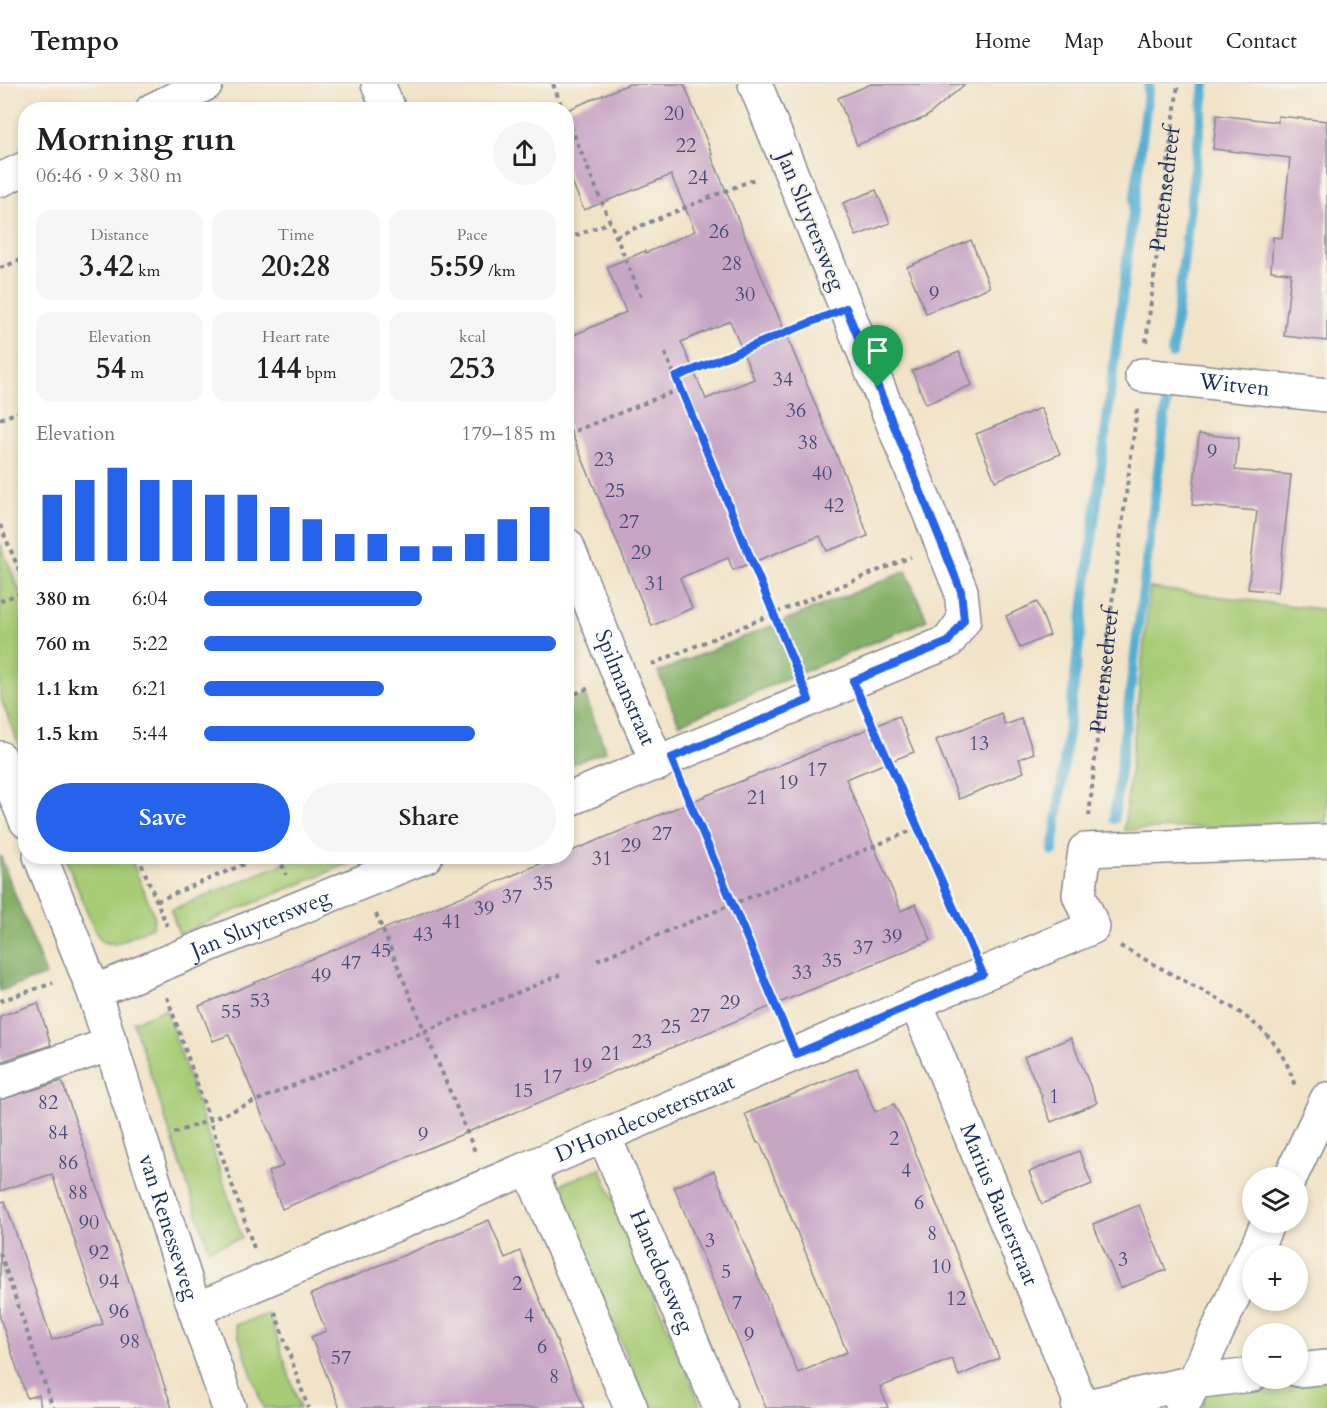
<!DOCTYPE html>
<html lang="en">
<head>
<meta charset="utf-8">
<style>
  body { margin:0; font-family:Cardo,serif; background:#f6f6f6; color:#202124; height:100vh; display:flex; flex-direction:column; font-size:22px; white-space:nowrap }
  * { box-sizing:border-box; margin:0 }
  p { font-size:20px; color:#757577 }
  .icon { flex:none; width:33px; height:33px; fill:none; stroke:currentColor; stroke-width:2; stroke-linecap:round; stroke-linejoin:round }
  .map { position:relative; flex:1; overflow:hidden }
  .sheet { position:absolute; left:18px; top:18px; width:556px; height:762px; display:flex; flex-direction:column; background:#fff; border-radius:24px; box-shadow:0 3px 9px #0003 }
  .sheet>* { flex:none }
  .fabs { position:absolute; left:1242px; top:1083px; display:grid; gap:12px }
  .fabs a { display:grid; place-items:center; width:66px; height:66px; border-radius:50%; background:#fff; box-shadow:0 3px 9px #0003; font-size:30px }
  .pin { position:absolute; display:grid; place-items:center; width:51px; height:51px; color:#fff; margin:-62px -26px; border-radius:50% 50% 50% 0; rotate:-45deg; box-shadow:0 0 6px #0007 }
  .pin .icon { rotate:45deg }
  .round { display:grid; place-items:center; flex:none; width:63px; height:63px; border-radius:32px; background:#f6f6f6 }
  .overview { display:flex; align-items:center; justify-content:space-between; height:102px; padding:0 18px }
  h1 { font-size:33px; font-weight:700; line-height:45px }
  .metrics { display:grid; grid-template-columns:repeat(3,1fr); gap:9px; height:102px; padding:6px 18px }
  .metrics div { display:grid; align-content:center; border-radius:15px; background:#f6f6f6; text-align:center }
  .metrics b { font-size:30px; font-weight:700 }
  .metrics small { font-size:16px; font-weight:400 }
  .metrics p { font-size:16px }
  .chart { height:168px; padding:12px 18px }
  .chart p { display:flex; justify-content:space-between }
  .chart svg { width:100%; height:108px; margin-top:6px; stroke:#2563eb; stroke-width:6 }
  .action { display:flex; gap:12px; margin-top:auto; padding:12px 18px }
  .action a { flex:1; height:69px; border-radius:36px; background:#2563eb; color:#fff; font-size:24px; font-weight:700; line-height:69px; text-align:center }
  .action a+a { background:#f6f6f6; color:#202124 }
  ul { padding:0 18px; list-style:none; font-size:20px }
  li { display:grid; grid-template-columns:96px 72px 1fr; align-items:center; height:45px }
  li i { height:15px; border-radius:8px; background:#2563eb }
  header { display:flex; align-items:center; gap:36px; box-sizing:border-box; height:84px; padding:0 30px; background:#fff; border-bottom:2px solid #e0e0e0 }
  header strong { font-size:28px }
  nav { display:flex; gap:33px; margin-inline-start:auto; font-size:21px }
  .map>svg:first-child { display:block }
  .green { fill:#a7cc76; stroke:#617e6a; stroke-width:1.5 }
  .forest { fill:#85b067; stroke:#507062; stroke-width:1.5 }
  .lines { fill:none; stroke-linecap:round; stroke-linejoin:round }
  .stream { stroke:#53afd1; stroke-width:10 }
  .building { fill:#c7a5c5; fill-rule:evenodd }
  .minor-casing { stroke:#868992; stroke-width:36 }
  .path { stroke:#868992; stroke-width:4; stroke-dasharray:4.5 4.5; stroke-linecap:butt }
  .minor { stroke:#fff; stroke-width:33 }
  .route-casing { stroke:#fff; stroke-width:12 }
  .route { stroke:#2563eb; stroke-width:8 }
  .labels { text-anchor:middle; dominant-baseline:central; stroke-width:4.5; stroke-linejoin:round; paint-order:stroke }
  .number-label { font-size:20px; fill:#464c78 }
  .street-label { font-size:22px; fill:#1b2f5e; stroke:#f7f3e8 }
</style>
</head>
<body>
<header>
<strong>Tempo</strong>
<nav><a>Home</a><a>Map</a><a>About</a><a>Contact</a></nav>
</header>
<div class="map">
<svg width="1327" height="1324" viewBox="0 0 1327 1324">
  <rect width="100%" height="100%" fill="#f7f3e8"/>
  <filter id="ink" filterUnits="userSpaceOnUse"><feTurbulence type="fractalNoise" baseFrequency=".0167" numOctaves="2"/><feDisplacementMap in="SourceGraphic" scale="12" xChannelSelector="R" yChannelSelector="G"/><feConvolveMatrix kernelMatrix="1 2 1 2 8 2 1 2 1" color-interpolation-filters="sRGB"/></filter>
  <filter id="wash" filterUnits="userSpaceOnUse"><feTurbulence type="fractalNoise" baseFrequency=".008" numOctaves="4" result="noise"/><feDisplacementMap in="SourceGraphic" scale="24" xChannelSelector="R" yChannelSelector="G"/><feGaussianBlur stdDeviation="1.35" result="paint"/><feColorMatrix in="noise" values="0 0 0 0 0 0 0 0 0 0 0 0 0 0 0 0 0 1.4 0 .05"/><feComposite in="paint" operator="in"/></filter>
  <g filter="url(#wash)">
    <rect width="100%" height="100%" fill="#f1e3c7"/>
    <!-- green -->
    <g class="green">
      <polygon points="0,459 25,521 25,676 0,613"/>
      <polygon points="1150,504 1327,526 1327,738 1124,746"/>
      <polygon points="65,773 130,773 155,834 152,843 115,860 103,858 96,849"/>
      <polygon points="300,773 364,773 179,850 171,826"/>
      <polygon points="166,925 242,1154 209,1165 133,938"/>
      <polygon points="600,1084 702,1324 648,1324 557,1102"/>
      <polygon points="269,1230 300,1324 263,1324 235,1241"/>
      <polygon points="1327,1297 1327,1324 1201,1324 1207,1308"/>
    </g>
    <!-- forest -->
    <g class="forest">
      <polygon points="906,487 927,536 679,640 658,588"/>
      <polygon points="585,611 606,667 567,682 567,618"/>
      <polygon points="0,771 46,891 0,907"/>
    </g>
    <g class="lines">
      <!-- stream -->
      <g class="stream">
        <polyline points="1172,270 1205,0"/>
        <polyline points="1114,735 1167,316"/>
        <polyline points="1053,767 1149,0"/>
      </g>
    </g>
    <g id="blocks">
      <!-- building -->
      <g class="building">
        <path d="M 629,0 L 684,0 L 712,70 L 711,71 L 856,418 L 868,452 L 827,467 L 820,452 L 733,486 L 728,474 L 680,494 L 692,524 L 652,542 L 567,338 L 567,254 L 626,228 L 607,183 L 645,167 L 646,169 L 695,147 L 671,91 L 584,126 L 567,86 L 567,26 ZM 730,237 L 754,295 L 706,315 L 681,258 Z"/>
        <polygon points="871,0 965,0 926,33 857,61 838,14"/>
        <polygon points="1217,31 1278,38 1278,32 1327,37 1327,257 1284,252 1291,189 1271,187 1273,153 1282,154 1290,74 1213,65"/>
        <polygon points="876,106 890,139 856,152 843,119"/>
        <polygon points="971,156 990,203 926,229 907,183"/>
        <polygon points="959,268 972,301 926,320 912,287"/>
        <polygon points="1041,324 1060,370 995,397 976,350"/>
        <polygon points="1199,350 1239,354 1235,386 1291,391 1278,508 1248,505 1257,427 1192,421"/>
        <polygon points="1037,518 1050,551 1020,564 1006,532"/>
        <polygon points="1001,629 1005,641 1021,635 1034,669 1019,675 1024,688 959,715 936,656"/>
        <polygon points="899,632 914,668 846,695 901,827 916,820 931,856 282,1125 268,1088 283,1082 229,951 213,957 199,922 559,772 567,772 567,769"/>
        <polygon points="38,919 51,961 0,978 0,932"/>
        <polygon points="1071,954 1097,1019 1051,1038 1041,1013 1042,1012 1024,973"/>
        <polygon points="857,984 875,1028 894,1020 904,1040 999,1274 959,1292 952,1275 880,1303 888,1324 766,1324 674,1103 714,1087 798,1289 847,1268 760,1059 757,1059 745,1030"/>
        <polygon points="62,997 119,1167 172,1324 41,1324 39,1311 27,1314 0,1234 0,1118 5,1117 52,1256 103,1240 52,1090 0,1107 0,1016"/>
        <polygon points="1079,1067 1092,1100 1042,1120 1029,1088"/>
        <polygon points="1139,1121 1166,1186 1120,1204 1093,1140"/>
        <polygon points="489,1136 505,1174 520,1167 584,1324 340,1324 311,1253 326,1247 311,1210"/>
      </g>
    </g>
  </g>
  <g filter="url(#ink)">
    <use href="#blocks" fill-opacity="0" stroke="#868992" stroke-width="1.5"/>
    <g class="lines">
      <defs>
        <g id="minor">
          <polyline points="378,0 389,26"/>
          <polyline points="152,26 206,0"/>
          <polyline points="0,96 26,84"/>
          <path id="s3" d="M 1142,291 L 1327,311"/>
          <path id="s4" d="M 567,461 L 620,593 L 658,680"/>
          <polyline points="0,674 26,737"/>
          <polyline points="567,716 948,558 964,536 961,507 942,460 755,0"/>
          <path id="s5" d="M 40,772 L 94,908 L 195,1226 L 229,1324"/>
          <path id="s6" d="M 94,908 L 426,772"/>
          <path id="s7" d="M 916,919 L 1082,1322"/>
          <polyline points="0,998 111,960"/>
          <path id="s8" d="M 604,1052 L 720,1324"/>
          <polyline points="529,1084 631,1324"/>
          <polyline points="1290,1094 1327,1015"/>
          <polyline points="1253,1172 1268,1138"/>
          <path id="s9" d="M 195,1226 L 1093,843 L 1079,811 L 1085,766 L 1327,757"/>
          <polyline points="1298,1286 1327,1283"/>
          <polyline points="1078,1324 1193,1298 1252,1291"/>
          <polyline points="1182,1324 1252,1172"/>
        </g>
      </defs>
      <!-- minor casing -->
      <use href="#minor" class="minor-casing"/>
      <!-- path -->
      <g class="path">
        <polyline points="553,0 563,26"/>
        <polyline points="567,34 642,215"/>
        <polyline points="616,152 757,94"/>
        <polyline points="567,155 610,138"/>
        <polyline points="0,184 26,174"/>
        <path id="s1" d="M 1146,258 L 1178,0"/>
        <polyline points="665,269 796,585"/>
        <polyline points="676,293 814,237"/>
        <polyline points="0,335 26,325"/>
        <polyline points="567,350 680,305"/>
        <polyline points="0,441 26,502"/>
        <polyline points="0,517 26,507"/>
        <polyline points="652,580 911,473"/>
        <polyline points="567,613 589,604"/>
        <polyline points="867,628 969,860"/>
        <polyline points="684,705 783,938"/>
        <path id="s2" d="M 1089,732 L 1109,542 L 1137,325"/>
        <polyline points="138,772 167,842"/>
        <polyline points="279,772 286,791"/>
        <polyline points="157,817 263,772"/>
        <polyline points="376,830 476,1070"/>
        <path d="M 1120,862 C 1145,875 1169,889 1194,902 C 1240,927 1281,948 1295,1003"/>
        <polyline points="597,876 918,744"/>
        <polyline points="167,913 254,1164"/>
        <polyline points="0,917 53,899"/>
        <polyline points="174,1049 210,1036 560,891"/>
        <polyline points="0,1169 53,1324"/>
        <polyline points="275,1228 308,1324"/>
      </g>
      <!-- minor -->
      <use href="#minor" class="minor"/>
    </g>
  </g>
  <g class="lines" filter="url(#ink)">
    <defs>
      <polygon id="route" points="846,224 961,507 964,536 948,558 853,597 983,890 796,970 671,674 809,616 676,293"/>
    </defs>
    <!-- route casing -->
    <use href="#route" class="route-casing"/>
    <!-- route -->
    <use href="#route" class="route"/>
  </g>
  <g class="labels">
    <!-- number labels -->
    <g class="number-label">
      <text x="674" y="29">20</text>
      <text x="686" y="61">22</text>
      <text x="698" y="93">24</text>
      <text x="719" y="147">26</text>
      <text x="732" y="179">28</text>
      <text x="934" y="209">9</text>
      <text x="745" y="210">30</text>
      <text x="783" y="295">34</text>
      <text x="796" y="326">36</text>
      <text x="808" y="358">38</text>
      <text x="1212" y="367">9</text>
      <text x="604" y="375">23</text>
      <text x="822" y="389">40</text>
      <text x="615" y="406">25</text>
      <text x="834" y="421">42</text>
      <text x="629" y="437">27</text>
      <text x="641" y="468">29</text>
      <text x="655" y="499">31</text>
      <text x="979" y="659">13</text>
      <text x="817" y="685">17</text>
      <text x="788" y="698">19</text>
      <text x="757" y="713">21</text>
      <text x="662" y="749">27</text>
      <text x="631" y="761">29</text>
      <text x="602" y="774">31</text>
      <text x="543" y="799">35</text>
      <text x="512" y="812">37</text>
      <text x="484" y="824">39</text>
      <text x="452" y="837">41</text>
      <text x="423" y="850">43</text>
      <text x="892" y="852">39</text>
      <text x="863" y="863">37</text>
      <text x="381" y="866">45</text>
      <text x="832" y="876">35</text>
      <text x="351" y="878">47</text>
      <text x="802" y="888">33</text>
      <text x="321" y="891">49</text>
      <text x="260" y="916">53</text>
      <text x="730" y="918">29</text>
      <text x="231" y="927">55</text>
      <text x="700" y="931">27</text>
      <text x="671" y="942">25</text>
      <text x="642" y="957">23</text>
      <text x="611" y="969">21</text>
      <text x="582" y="981">19</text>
      <text x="552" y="992">17</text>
      <text x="523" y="1006">15</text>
      <text x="1054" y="1012">1</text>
      <text x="48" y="1018">82</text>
      <text x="58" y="1048">84</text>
      <text x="423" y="1050">9</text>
      <text x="894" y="1054">2</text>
      <text x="68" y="1078">86</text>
      <text x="906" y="1086">4</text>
      <text x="78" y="1108">88</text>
      <text x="919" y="1118">6</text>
      <text x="89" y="1138">90</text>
      <text x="932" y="1149">8</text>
      <text x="710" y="1156">3</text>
      <text x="99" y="1168">92</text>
      <text x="1123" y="1175">3</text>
      <text x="941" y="1182">10</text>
      <text x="726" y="1187">5</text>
      <text x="109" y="1197">94</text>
      <text x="517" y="1199">2</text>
      <text x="956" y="1214">12</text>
      <text x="737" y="1218">7</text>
      <text x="119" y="1227">96</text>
      <text x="529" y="1231">4</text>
      <text x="749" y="1250">9</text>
      <text x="130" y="1257">98</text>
      <text x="542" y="1262">6</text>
      <text x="341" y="1273">57</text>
      <text x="554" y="1292">8</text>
    </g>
    <!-- street labels -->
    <g class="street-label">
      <text stroke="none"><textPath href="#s1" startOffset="154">Puttensedreef</textPath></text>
      <text transform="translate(811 137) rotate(68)">Jan Sluytersweg</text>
      <text stroke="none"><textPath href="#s3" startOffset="93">Witven</textPath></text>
      <text stroke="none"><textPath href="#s2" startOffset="146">Puttensedreef</textPath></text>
      <text stroke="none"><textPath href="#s4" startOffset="154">Spilmanstraat</textPath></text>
      <text stroke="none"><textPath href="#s6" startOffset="180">Jan Sluytersweg</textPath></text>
      <text stroke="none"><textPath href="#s9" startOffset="489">D'Hondecoeterstraat</textPath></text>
      <text stroke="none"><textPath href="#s7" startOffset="218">Marius Bauerstraat</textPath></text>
      <text stroke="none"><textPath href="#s5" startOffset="393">van Renesseweg</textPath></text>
      <text stroke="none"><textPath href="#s8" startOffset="147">Hanedoesweg</textPath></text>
    </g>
  </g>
</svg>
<div class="fabs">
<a><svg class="icon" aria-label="layers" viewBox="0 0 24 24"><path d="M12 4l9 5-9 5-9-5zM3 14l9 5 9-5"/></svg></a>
<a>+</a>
<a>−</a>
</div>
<div class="pin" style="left:878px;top:303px;background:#1e9e55"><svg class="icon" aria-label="arrive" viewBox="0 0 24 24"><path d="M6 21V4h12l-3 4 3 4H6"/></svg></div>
<section class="sheet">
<div class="overview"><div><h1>Morning run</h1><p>06:46 · 9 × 380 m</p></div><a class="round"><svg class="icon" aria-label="share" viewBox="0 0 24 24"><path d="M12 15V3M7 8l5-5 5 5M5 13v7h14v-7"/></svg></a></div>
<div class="metrics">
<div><p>Distance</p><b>3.42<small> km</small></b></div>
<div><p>Time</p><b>20:28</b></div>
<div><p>Pace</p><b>5:59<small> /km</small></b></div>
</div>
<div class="metrics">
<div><p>Elevation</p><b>54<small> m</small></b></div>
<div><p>Heart rate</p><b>144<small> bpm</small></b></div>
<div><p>kcal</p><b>253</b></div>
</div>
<div class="chart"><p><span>Elevation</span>179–185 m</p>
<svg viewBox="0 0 160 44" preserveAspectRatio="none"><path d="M5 44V17M15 44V11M25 44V6M35 44V11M45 44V11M55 44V17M65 44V17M75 44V22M85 44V27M95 44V33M105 44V33M115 44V38M125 44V38M135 44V33M145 44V27M155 44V22"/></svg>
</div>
<ul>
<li><b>380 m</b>6:04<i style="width:62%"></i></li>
<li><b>760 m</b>5:22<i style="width:100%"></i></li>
<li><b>1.1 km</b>6:21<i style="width:51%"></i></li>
<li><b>1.5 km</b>5:44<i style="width:77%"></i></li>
</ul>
<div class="action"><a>Save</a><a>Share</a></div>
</section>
</div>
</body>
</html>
